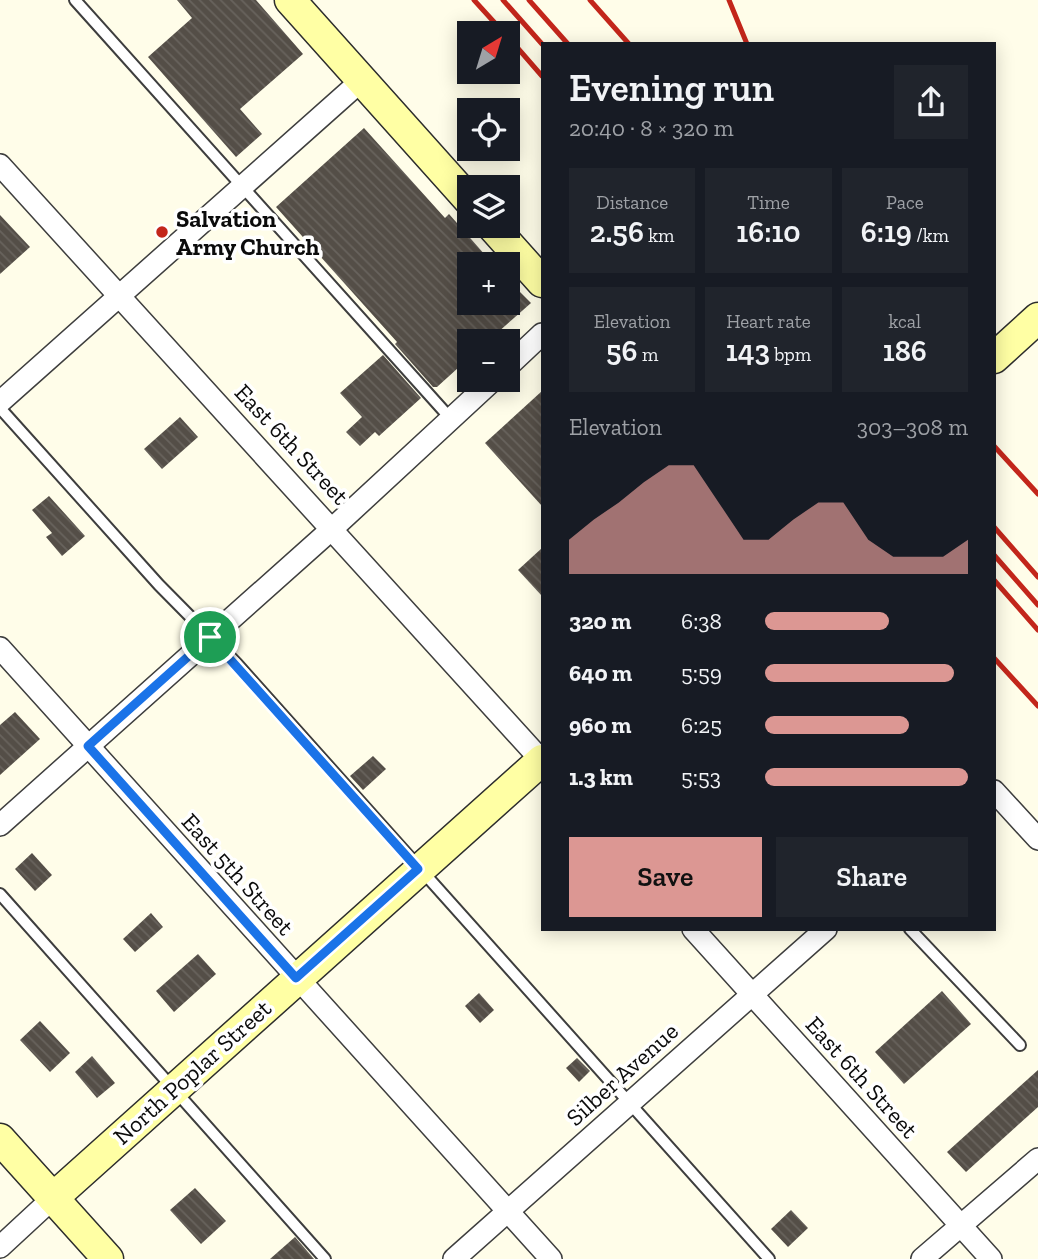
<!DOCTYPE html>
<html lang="en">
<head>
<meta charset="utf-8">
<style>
  body { margin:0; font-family:"Zilla Slab",serif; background:#20242c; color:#f1f3f6; height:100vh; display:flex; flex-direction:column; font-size:26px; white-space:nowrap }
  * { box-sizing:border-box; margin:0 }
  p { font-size:23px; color:#9ea1a6 }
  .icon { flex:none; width:38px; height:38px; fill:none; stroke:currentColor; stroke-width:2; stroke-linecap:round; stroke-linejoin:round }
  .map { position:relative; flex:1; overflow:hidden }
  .panel { position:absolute; left:541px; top:42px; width:455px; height:889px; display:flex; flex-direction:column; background:#171b24; border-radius:0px; box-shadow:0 4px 18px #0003 }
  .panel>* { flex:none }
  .needle { width:46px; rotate:38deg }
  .fabs { position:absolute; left:457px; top:21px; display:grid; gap:14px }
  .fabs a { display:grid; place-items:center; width:63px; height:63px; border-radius:0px; background:#171b24; box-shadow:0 4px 18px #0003; font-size:35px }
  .pin { position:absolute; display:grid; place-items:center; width:60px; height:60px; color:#fff; margin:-30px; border:4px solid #fff; border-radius:50%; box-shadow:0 2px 7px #0007 }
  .round { display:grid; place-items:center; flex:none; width:74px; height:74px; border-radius:0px; background:#20242c }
  .head { display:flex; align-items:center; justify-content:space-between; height:119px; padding:0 28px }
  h1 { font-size:38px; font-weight:600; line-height:52px }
  .metrics { display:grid; grid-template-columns:repeat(3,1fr); gap:10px; height:119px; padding:7px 28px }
  .metrics div { display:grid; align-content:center; border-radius:0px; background:#20242c; text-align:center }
  .metrics b { font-size:30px; font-weight:600 }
  .metrics small { font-size:19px; font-weight:400 }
  .metrics p { font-size:19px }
  .chart { height:196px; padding:14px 28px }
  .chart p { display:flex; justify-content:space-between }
  .chart svg { width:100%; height:126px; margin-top:7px; fill:#dc9793; opacity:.7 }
  .cta { display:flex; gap:14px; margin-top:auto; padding:14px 28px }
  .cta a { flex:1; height:80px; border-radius:0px; background:#dc9793; color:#111; font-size:28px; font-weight:600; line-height:80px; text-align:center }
  .cta a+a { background:#20242c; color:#f1f3f6 }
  ul { padding:0 28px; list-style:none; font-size:23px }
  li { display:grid; grid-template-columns:112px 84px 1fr; align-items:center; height:52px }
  li i { height:18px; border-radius:9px; background:#dc9793 }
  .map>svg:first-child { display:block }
  .building { fill:url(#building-back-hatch) }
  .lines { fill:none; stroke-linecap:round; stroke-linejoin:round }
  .lane-casing { stroke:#3e3e3e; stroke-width:14 }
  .street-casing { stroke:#3e3e3e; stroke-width:24 }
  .secondary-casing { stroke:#2d2d2d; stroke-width:33 }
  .lane { stroke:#fff; stroke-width:10 }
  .street { stroke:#fff; stroke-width:21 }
  .secondary { stroke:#ffffa4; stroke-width:30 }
  .rail { stroke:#c3261b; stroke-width:5 }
  .route-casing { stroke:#fff; stroke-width:14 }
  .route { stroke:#1a73e8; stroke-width:9 }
  .poi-dot { fill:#c3261b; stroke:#fff; stroke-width:2.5 }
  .labels { text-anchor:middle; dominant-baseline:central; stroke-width:7; stroke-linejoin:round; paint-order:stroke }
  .poi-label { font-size:24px; font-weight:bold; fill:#0b0b0b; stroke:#fff; text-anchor:start }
  .street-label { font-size:24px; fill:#0b0b0b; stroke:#fff }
</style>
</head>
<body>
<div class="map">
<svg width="1038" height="1259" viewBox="0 0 1038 1259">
  <defs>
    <pattern id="building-back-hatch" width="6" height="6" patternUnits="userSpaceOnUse" patternTransform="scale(1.75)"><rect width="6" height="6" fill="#544e47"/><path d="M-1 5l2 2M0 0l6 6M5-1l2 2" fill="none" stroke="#68635d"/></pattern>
  </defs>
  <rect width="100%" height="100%" fill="#fffde9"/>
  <!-- building -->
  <g class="building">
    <polygon points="177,0 256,0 303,54 240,109 262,134 236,157 148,57 192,18"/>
    <polygon points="364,128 445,218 449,214 493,264 469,264 469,303 508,303 508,280 531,303 488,341 469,341 469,358 437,387 433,387 395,344 397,342 276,207"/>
    <polygon points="0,215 30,247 0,274"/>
    <polygon points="383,355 421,398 379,436 375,432 360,446 346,432 362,417 340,393"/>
    <polygon points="542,391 542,506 485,443"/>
    <polygon points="180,417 198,437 162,469 144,449"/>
    <polygon points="49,496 85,536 62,556 46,537 52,533 32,510"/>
    <polygon points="542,548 542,596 518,570"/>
    <polygon points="15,712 40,739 0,775 0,725"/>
    <polygon points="373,756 386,769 363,790 350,776"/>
    <polygon points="32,853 52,875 35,891 15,869"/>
    <polygon points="151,913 163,927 135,952 123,939"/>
    <polygon points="198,954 216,974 174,1012 156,991"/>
    <polygon points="942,991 971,1024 904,1084 875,1052"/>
    <polygon points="479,993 494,1010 480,1023 465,1006"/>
    <polygon points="40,1021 70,1053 50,1072 20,1040"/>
    <polygon points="92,1056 115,1083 97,1098 75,1072"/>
    <polygon points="577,1058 590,1071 579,1082 566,1068"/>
    <polygon points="1038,1070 1038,1107 966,1172 947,1152"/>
    <polygon points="195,1188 226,1221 201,1244 170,1210"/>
    <polygon points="791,1210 808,1228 788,1247 771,1229"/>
    <polygon points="295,1237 314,1259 270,1259"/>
  </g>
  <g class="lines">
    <defs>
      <g id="lane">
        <polyline points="75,0 451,419"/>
        <polyline points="0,408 159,585 237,664 769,1259"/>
        <polyline points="0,894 325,1259"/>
        <polyline points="910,929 1020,1045"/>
      </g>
      <g id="street">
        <polyline points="0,165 542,761"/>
        <polyline points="508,366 542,334"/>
        <polyline points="0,402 362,80"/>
        <polyline points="0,648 551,1259"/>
        <polyline points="994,791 1038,839"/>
        <polyline points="0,825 333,528 493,380"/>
        <polyline points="693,929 991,1259"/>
        <polyline points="0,1247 53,1198"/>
        <polyline points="454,1259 826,929"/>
        <polyline points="922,1259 1038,1159"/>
      </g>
      <g id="secondary">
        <polyline points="290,0 469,200"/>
        <polyline points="492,226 542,282"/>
        <polyline points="994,358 1038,318"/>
        <polyline points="0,1139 108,1259"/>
        <polyline points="53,1198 542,760"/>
      </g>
    </defs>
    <!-- lane casing -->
    <use href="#lane" class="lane-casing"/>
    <!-- street casing -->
    <use href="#street" class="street-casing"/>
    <!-- secondary casing -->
    <use href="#secondary" class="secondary-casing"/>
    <!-- lane -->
    <use href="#lane" class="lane"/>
    <!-- street -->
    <use href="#street" class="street"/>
    <!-- secondary -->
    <use href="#secondary" class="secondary"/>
    <!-- rail -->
    <g class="rail">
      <polyline points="474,0 504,33"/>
      <polyline points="503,0 542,44"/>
      <polyline points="529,0 568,44"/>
      <polyline points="590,0 629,44"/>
      <polyline points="729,0 747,44"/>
      <polyline points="508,37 542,76"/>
      <polyline points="994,446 1038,494"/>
      <polyline points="994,527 1038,577"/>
      <polyline points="994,555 1038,605"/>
      <polyline points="994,580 1038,630"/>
      <polyline points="994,658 1038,706"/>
    </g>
  </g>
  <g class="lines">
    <defs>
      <polygon id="route" points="210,637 418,869 296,978 88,746"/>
    </defs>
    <!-- route casing -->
    <use href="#route" class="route-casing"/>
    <!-- route -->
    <use href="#route" class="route"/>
  </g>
  <!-- markers -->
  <circle class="poi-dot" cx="162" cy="232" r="7"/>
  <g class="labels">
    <!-- poi labels -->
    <g class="poi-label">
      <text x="176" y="218">Salvation<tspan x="176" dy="28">Army Church</tspan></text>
    </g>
    <!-- street labels -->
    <g class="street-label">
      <text transform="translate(292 444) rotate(47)">East 6th Street</text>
      <text transform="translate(238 874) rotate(48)">East 5th Street</text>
      <text transform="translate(192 1072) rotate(-42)">North Poplar Street</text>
      <text transform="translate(622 1074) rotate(-42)">Silber Avenue</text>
      <text transform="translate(862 1077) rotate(48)">East 6th Street</text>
    </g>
  </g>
</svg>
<div class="fabs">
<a><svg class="needle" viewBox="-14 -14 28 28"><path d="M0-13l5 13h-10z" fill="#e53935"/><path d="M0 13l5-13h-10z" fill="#9ea1a6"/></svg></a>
<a><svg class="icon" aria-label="locate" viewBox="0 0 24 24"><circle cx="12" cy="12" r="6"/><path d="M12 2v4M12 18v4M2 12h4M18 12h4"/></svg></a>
<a><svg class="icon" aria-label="layers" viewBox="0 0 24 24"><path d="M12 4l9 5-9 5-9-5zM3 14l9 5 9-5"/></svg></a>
<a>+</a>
<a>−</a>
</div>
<div class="pin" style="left:210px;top:637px;background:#1e9e55"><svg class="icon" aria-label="arrive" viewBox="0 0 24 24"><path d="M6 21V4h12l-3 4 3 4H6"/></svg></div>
<section class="panel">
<div class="head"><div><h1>Evening run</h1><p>20:40 · 8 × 320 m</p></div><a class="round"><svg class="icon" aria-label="share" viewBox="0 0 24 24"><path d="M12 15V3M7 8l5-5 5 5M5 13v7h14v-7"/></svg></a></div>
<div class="metrics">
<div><p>Distance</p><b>2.56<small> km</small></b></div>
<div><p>Time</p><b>16:10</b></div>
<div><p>Pace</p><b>6:19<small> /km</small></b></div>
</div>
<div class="metrics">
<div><p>Elevation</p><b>56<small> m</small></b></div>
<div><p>Heart rate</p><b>143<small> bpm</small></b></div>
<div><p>kcal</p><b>186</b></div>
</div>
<div class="chart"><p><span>Elevation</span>303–308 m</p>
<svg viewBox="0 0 160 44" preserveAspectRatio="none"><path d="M0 44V32L10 25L20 19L30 12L40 6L50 6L60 19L70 32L80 32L90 25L100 19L110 19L120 32L130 38L140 38L150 38L160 32V44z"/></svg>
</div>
<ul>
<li><b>320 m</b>6:38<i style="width:61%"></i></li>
<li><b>640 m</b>5:59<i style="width:93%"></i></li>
<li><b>960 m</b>6:25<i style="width:71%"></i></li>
<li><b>1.3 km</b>5:53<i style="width:100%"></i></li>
</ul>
<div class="cta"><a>Save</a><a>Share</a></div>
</section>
</div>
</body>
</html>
